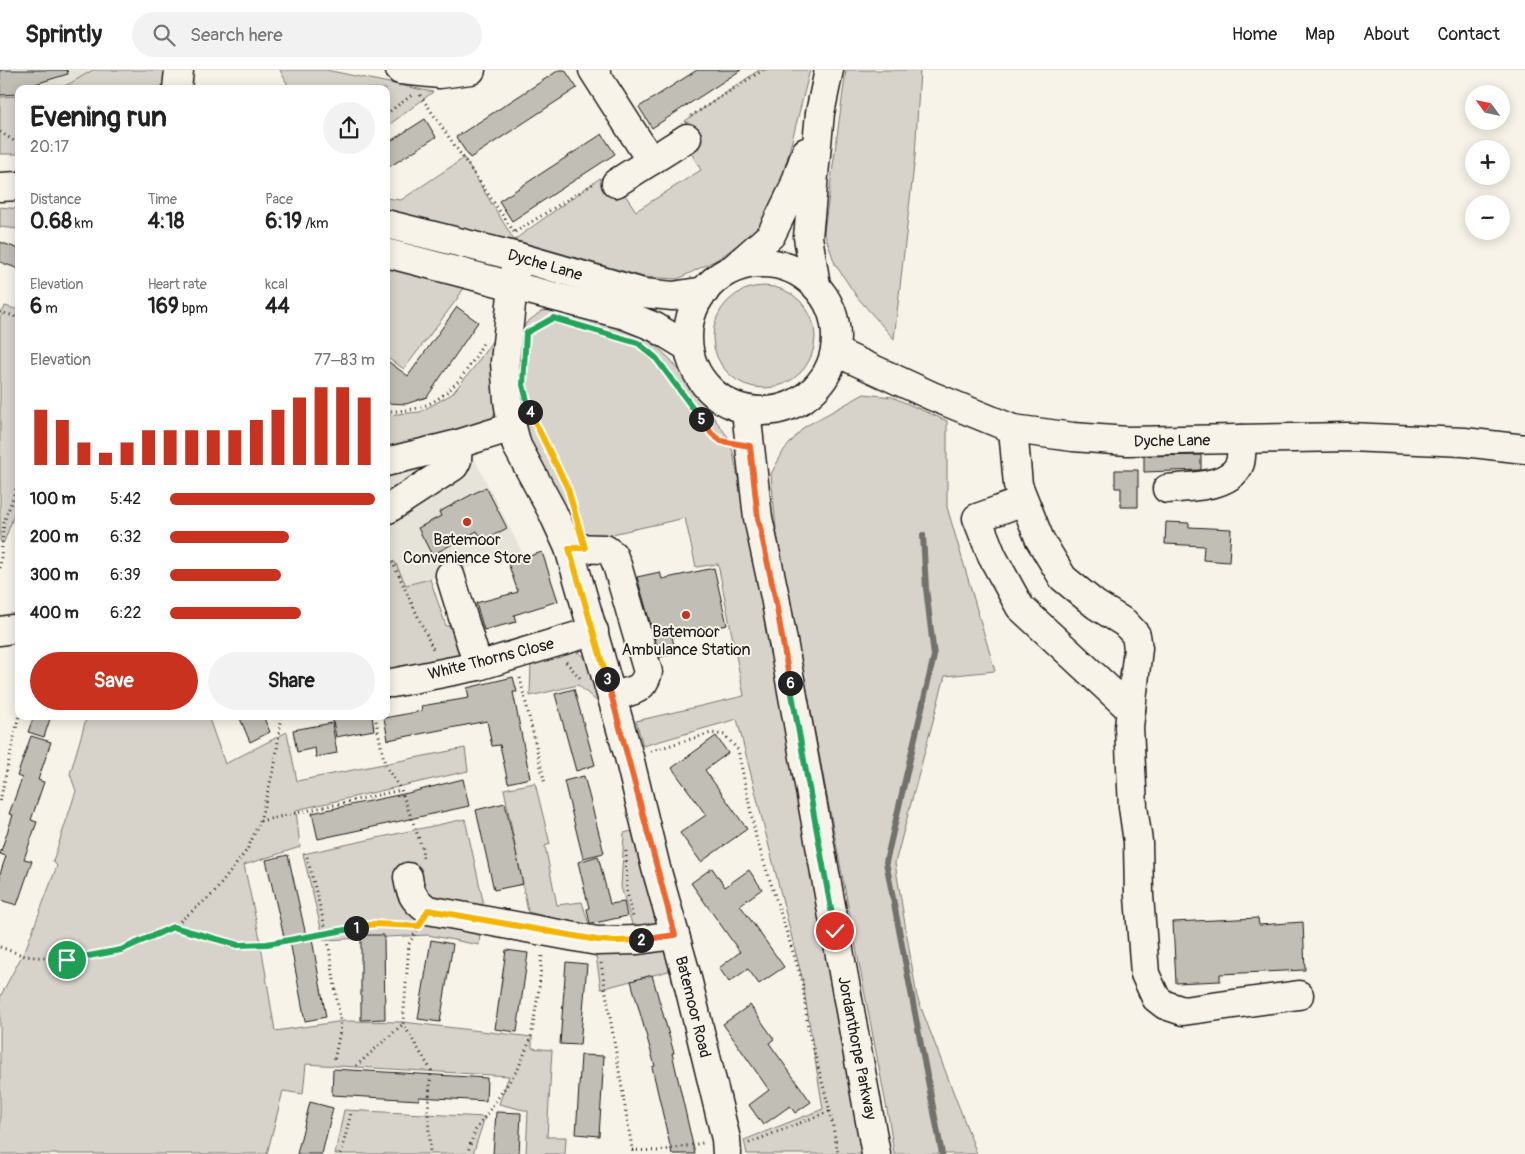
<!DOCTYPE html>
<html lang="en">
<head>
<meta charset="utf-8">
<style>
  body { margin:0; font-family:Pangolin,sans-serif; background:#f2f2f2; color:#222; height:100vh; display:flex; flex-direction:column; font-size:19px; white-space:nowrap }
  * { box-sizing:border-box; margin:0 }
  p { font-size:16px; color:#767676 }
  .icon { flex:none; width:28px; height:28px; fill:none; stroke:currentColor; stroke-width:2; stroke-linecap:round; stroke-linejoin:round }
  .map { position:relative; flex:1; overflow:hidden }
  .drawer { position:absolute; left:15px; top:15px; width:375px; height:635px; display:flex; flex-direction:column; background:#fff; border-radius:10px; box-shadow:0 2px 12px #0003 }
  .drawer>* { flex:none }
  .needle { width:32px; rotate:303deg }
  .tools { position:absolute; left:1465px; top:15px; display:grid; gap:10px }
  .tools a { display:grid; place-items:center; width:45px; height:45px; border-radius:50%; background:#fff; box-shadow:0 2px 12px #0003; font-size:25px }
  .pin { position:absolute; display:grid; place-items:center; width:42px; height:42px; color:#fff; margin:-21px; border:2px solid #fff; border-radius:50%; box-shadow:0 1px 5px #0007 }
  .km { position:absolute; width:25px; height:25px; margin:-12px; border-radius:50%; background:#222; color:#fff; font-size:14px; line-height:25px; text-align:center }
  .round { display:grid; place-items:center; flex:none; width:52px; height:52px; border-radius:26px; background:#f2f2f2 }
  .summary { display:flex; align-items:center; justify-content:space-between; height:85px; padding:0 15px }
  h1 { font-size:28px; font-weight:700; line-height:38px }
  .stats { display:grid; grid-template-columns:repeat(3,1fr); gap:8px; height:85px; padding:5px 15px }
  .stats div { display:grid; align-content:center }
  .stats b { font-size:21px; font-weight:700 }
  .stats small { font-size:14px; font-weight:400 }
  .stats p { font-size:14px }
  .chart { height:140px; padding:10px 15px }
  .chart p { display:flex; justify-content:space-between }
  .chart svg { width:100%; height:90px; margin-top:5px; stroke:#c8321e; stroke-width:6 }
  .cta { display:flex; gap:10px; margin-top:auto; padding:10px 15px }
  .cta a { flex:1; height:58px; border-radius:30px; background:#c8321e; color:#fff; font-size:20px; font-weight:700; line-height:58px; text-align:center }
  .cta a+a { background:#f2f2f2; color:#222 }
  ul { padding:0 15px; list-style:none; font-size:16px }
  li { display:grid; grid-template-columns:80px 60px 1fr; align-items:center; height:38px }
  li i { height:12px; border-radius:6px; background:#c8321e }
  header { display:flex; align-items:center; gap:30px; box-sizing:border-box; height:70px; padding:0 25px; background:#fff; border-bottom:1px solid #e0e0e0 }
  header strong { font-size:24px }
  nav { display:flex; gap:28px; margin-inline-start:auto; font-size:18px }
  .search { width:350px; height:45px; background:#f2f2f2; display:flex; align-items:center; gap:12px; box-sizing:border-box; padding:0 18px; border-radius:28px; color:#767676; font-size:19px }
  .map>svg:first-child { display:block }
  .built { fill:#e6e3d9 }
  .green { fill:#d7d3cb; stroke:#7a7874 }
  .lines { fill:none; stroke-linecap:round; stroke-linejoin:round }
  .stream { stroke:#72716c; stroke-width:6 }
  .building { fill:#c0beb5; stroke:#1c1c1c }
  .minor-casing { stroke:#1c1c1c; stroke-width:31 }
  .major-casing { stroke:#1c1c1c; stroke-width:31 }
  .path { stroke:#1c1c1c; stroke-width:3; stroke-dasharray:1 4; stroke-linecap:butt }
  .minor { stroke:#f7f3e8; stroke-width:28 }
  .major { stroke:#f7f3e8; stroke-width:28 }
  .split-1-casing { stroke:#fff; stroke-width:10 }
  .split-2-casing { stroke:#fff; stroke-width:10 }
  .split-3-casing { stroke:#fff; stroke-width:10 }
  .split-4-casing { stroke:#fff; stroke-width:10 }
  .split-5-casing { stroke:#fff; stroke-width:10 }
  .split-6-casing { stroke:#fff; stroke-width:10 }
  .split-7-casing { stroke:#fff; stroke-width:10 }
  .split-1 { stroke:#22a559; stroke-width:6 }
  .split-2 { stroke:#f5b400; stroke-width:6 }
  .split-3 { stroke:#f0652b; stroke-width:6 }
  .split-4 { stroke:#f5b400; stroke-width:6 }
  .split-5 { stroke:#22a559; stroke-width:6 }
  .split-6 { stroke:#f0652b; stroke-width:6 }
  .split-7 { stroke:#22a559; stroke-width:6 }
  .poi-dot { fill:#c8321e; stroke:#f7f3e8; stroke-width:2 }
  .labels { text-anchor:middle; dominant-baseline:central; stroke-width:4; stroke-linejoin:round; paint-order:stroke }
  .street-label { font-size:16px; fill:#1c1c1c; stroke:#f7f3e8 }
  .poi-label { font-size:16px; fill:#1c1c1c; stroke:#f7f3e8 }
</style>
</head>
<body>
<header>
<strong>Sprintly</strong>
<div class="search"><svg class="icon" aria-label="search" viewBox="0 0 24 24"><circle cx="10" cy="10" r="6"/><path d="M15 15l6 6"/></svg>Search here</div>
<nav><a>Home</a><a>Map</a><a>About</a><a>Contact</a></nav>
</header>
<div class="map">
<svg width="1525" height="1084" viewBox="0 0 1525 1084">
  <rect width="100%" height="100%" fill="#f7f3e8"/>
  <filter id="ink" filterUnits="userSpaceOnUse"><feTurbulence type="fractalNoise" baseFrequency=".02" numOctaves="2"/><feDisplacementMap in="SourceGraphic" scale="10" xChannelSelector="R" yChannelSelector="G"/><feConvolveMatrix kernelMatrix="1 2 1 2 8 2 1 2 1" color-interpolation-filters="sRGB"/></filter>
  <g filter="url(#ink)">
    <!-- built -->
    <g class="built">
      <polygon points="0,0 93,0 69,14 56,19 19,19 19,26 0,27"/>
      <polygon points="472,384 522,482 430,509 406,515 386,476 386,406"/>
    </g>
    <!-- green -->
    <g class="green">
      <polygon points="93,0 166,0 164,19 56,19 69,14"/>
      <polygon points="280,0 326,0 433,22 386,57 386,19 290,19"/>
      <polygon points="759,0 810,0 778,125 757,160 720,188 678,209 644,207 514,170 386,145 386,128 401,130 464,88 514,170 600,108 616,129 625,125 636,141 701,100 690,81 699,76 685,51"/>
      <polygon points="846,0 920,0 915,86 894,269 857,227 835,194 824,162"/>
      <polygon points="19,26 19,84 0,84 0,27"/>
      <polygon points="0,137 19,139 19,159 0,157"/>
      <polygon points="386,195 465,216 457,229 404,299 386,287"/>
      <circle cx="764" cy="267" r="51"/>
      <polygon points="5,236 19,240 19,431 4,472 0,471 0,249"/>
      <polygon points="555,240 638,264 656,276 671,290 728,367 733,382 866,1084 747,1084 744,1070 823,1039 802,908 737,649 643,676 636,651 744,626 718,494 696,497 685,448 580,471 529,379 518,330 517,272 526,253 542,241"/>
      <polygon points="497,264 495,342 489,354 386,379 386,345 420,342 452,324 475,296"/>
      <polygon points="864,324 892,327 947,351 947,437 995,601 945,606 895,793 917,927 977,1084 894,1084 889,1050 776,459 771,404 784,380 804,357"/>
      <polygon points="395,492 406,515 430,509 446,556 459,554 464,584 419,597 386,599 386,497"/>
      <polygon points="565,578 579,583 589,590 601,635 578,615 530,626 531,595"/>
      <polygon points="87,646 208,646 225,694 287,662 297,711 465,678 468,701 296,740 300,777 244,795 260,869 275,961 344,951 403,952 532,967 532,978 552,980 547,1067 566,1067 565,1084 526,1084 528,1041 499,1034 509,1006 306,994 303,1024 283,1021 267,1084 0,1084 0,927 26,878 57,796 53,791 76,721 70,704"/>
      <polygon points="535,713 550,774 545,776 557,835 582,832 590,858 528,842 504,719"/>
      <polygon points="465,749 483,831 479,875 428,865 324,870 303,784"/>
      <polygon points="636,760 672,900 601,919 595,879 634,861 621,817 624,763"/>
      <polygon points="344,1040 485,1047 473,1084 335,1084"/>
    </g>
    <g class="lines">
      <!-- stream -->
      <polyline class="stream" points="923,465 926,518 934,586 886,792 942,1084"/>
    </g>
    <!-- building -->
    <g class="building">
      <polygon points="0,0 67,0 68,4 35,14 35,19 19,19 19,24 0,25"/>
      <polygon points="559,0 565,0 577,18 470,88 456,67"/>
      <polygon points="697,0 741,0 652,58 639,37"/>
      <polygon points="425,49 436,67 386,99 386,74"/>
      <polygon points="602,64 615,84 512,151 499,131"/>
      <polygon points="0,172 19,179 19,199 0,192"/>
      <polygon points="457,237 478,252 427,327 406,334 386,333 386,290 408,306"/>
      <polygon points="1201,385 1201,400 1144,402 1144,386"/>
      <polygon points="1115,400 1138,400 1138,437 1121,437 1121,418 1115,418"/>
      <polygon points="486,417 507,458 483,471 477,461 432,485 418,458 441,446 439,442"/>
      <polygon points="1166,452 1189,453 1189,457 1231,459 1229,492 1203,490 1204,476 1165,474"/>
      <polygon points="542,482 558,531 514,545 516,552 484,560 476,533 518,522 508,493"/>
      <polygon points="714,498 727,555 672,567 676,583 660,587 637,507 660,502 662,509"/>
      <polygon points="513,607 517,622 513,622 530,708 508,713 500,675 492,676 487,651 388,670 384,648 422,641 421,636 469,628 467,618"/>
      <polygon points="574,619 595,695 576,701 555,624"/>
      <polygon points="34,646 51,646 44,667 28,662"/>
      <polygon points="239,646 263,646 270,662 250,672"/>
      <polygon points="332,646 372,646 374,660 336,667"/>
      <polygon points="332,653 337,683 316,687 315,678 297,682 293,660"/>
      <polygon points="31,666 51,672 38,710 44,712 31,750 37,752 24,789 32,791 17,835 0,830 0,804 6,786 0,784 13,745 9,744 22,708 17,706"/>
      <polygon points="716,666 728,683 705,700 747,759 701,792 680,763 706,745 672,698"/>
      <polygon points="584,706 604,783 583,788 564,711"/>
      <polygon points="463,709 469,736 318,769 312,743 408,723"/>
      <polygon points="505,733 523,814 494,820 476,740"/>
      <polygon points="288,785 307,870 312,869 326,947 305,951 289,866 284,867 266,790"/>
      <polygon points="598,786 610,834 624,832 627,846 590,854 587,839 589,838 578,792"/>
      <polygon points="712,798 725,817 749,800 762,819 740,835 784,897 759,914 748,899 729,912 719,898 740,882 691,813"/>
      <polygon points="1258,848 1259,855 1303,852 1305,900 1220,904 1220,911 1176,913 1173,852"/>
      <polygon points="361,865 384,865 385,949 361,950"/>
      <polygon points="431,870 453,874 440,952 418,949"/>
      <polygon points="506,880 528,883 517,962 495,959"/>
      <polygon points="566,892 587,894 580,975 560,974"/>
      <polygon points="652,905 674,983 672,983 695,1084 672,1084 652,997 655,996 631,911"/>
      <polygon points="750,935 774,969 769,973 811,1032 795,1043 790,1036 763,1055 749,1035 769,1020 723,954"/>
      <polygon points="581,985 604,986 599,1066 576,1064"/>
      <polygon points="333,999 487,1008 486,1031 419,1027 419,1030 332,1025"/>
      <polygon points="310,1032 333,1038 322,1084 297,1084"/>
      <polygon points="496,1042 521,1043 519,1084 493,1084"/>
    </g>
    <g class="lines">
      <defs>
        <g id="minor">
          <polyline points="400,0 440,4 471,0"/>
          <polyline points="593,0 651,91"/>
          <polyline points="177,19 179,0"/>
          <polyline points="616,113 687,68"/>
          <polyline points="0,117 19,116"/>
          <polyline points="386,154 518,187 643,223 673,226 705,221"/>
          <polyline points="386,183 625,245 655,257 688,277"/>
          <polyline points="518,187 513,215 505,292 508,330 512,357 517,376 553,443 569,478 629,687 656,798 686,904 726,1069 727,1084"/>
          <polyline points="1013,359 1018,415 1040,470 1063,508 1096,535 1125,553 1136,565 1138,578 1129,657 1133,737 1138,772 1139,826 1145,904 1156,928 1165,935 1183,941 1299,925"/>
          <polyline points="386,392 458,374 512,357"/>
          <path d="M 1167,419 C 1190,416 1231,418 1240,393 C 1242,386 1241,376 1242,369"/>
          <polyline points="1024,431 977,448 992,486 1020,537 1131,640"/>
          <polyline points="388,439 454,396 457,390 458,374"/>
          <path d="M 569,478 L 605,479 L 613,485 L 617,495 L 648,602 C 643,622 630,621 612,626"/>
          <polyline points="450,505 478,596"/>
          <polyline points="0,561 12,559"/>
          <polyline points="386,613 392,613 478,596 594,561"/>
          <path d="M 408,807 C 410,823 414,831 428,840 L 597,871 L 638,870 L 675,865"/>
        </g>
        <g id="major">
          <circle cx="762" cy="267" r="74"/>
          <polyline points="735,197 771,165 793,120 806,82"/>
          <polyline points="816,215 808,167 820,43 829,0"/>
          <polyline points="836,282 932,326 1013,359 1073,367 1127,371 1349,367 1464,372 1525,379"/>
          <polyline points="746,341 758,448 775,527 876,1084"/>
        </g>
      </defs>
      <!-- minor casing -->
      <use href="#minor" class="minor-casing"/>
      <!-- major casing -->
      <use href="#major" class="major-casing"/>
      <!-- path -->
      <g class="path">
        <polyline points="420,25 514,162"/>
        <polyline points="386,44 412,25"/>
        <polyline points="691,46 763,0"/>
        <polyline points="0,62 19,74"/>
        <polyline points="515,162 593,114"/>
        <polyline points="0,242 14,246 19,251"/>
        <polyline points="532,260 550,250"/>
        <polyline points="651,284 656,288 712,364 721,371 727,372"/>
        <path d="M 386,340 C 392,342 399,341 406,340 C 443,337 467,304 483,273"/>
        <polyline points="538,358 560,402"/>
        <polyline points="386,478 434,581"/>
        <polyline points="0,498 4,452 19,411"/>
        <polyline points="566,592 580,608"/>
        <polyline points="520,608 545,714"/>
        <polyline points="375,646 385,695 401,720 422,777 423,789"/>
        <polyline points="651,681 711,663 725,665 738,680 756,767 802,910 808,959 830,1041 838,1084"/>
        <polyline points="0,731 19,645"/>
        <polyline points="260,751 401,720"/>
        <polyline points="626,781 627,822 633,847"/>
        <polyline points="307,787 327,864 341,956 334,991"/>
        <polyline points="174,857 238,875 267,874 327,864 374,854 408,856"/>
        <polyline points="417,860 409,874 403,954 431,1000 428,1043 430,1084"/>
        <polyline points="0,877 25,886 67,890 121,881 173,857 214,823 247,780 260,751 275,694 281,649 280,646"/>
        <polyline points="601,893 633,1084"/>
        <polyline points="356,996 403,954"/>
        <polyline points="749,1073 830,1041"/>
        <polyline points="632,1080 658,1081 703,1073"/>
        <polyline points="341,1084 351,1043"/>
        <polyline points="467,1084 475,1061 518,999 531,968 539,919 542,884"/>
      </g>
      <!-- minor -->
      <use href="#minor" class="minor"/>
      <!-- major -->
      <use href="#major" class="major"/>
    </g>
  </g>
  <g class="lines" filter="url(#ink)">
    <defs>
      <polyline id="split-1" points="67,890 121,880 173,857 238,875 267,874 356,858"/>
      <polyline id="split-2" points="356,858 374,854 419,856 428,840 597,870 616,871 641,870"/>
      <polyline id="split-3" points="607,609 675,865 641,870"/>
      <polyline id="split-4" points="530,342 568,419 585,478 569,478 607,609"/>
      <polyline id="split-5" points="530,342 523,315 526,263 553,248 638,273 656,288 701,349"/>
      <polyline id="split-6" points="701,349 712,364 721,371 750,376 758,448 775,527 790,613"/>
      <polyline id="split-7" points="790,613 835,861"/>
    </defs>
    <!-- split-1 casing -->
    <use href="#split-1" class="split-1-casing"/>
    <!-- split-2 casing -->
    <use href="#split-2" class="split-2-casing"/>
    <!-- split-3 casing -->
    <use href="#split-3" class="split-3-casing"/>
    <!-- split-4 casing -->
    <use href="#split-4" class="split-4-casing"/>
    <!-- split-5 casing -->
    <use href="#split-5" class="split-5-casing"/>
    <!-- split-6 casing -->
    <use href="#split-6" class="split-6-casing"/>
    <!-- split-7 casing -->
    <use href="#split-7" class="split-7-casing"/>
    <!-- split-1 -->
    <use href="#split-1" class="split-1"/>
    <!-- split-2 -->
    <use href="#split-2" class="split-2"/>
    <!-- split-3 -->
    <use href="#split-3" class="split-3"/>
    <!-- split-4 -->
    <use href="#split-4" class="split-4"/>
    <!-- split-5 -->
    <use href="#split-5" class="split-5"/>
    <!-- split-6 -->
    <use href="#split-6" class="split-6"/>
    <!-- split-7 -->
    <use href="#split-7" class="split-7"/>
  </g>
  <!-- markers -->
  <g class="poi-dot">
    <circle cx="467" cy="452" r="5"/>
    <circle cx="686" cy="545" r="5"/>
  </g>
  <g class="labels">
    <!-- street labels -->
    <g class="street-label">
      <text transform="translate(545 195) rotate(16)">Dyche Lane</text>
      <text transform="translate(1172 371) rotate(-1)">Dyche Lane</text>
      <text transform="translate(491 589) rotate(-14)">White Thorns Close</text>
      <text transform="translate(693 937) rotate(76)">Batemoor Road</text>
      <text transform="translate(857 978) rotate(79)">Jordanthorpe Parkway</text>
    </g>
    <!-- poi labels -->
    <g class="poi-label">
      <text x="467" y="470">Batemoor<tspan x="467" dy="18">Convenience Store</tspan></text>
      <text x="686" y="562">Batemoor<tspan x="686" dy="18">Ambulance Station</tspan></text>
    </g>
  </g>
</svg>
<div class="tools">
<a><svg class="needle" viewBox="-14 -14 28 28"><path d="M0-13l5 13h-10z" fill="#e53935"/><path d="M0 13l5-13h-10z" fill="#767676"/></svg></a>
<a>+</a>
<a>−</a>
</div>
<div class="pin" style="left:67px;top:890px;background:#1e9e55"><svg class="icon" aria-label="arrive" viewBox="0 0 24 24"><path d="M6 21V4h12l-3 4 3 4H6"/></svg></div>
<div class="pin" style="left:835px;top:861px;background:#d93025"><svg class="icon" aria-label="check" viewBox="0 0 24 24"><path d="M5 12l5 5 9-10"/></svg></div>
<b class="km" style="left:356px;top:858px">1</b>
<b class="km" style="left:641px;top:870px">2</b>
<b class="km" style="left:607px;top:609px">3</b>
<b class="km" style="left:530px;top:342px">4</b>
<b class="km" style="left:701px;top:349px">5</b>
<b class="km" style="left:790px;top:613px">6</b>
<section class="drawer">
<div class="summary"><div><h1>Evening run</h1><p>20:17</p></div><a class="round"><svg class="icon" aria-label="share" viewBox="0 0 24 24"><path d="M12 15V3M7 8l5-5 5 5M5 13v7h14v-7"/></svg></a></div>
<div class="stats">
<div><p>Distance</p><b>0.68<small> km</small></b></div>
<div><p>Time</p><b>4:18</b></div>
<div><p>Pace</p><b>6:19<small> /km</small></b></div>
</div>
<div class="stats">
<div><p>Elevation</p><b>6<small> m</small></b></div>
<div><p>Heart rate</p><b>169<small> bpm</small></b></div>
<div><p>kcal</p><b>44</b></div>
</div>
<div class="chart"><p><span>Elevation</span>77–83 m</p>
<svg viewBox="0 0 160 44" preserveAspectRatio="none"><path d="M5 44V17M15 44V22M25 44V33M35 44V38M45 44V33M55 44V27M65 44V27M75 44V27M85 44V27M95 44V27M105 44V22M115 44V17M125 44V11M135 44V6M145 44V6M155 44V11"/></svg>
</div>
<ul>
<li><b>100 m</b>5:42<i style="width:100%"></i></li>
<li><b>200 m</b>6:32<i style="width:58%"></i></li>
<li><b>300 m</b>6:39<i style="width:54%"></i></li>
<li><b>400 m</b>6:22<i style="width:64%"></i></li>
</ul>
<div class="cta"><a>Save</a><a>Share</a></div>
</section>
</div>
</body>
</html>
